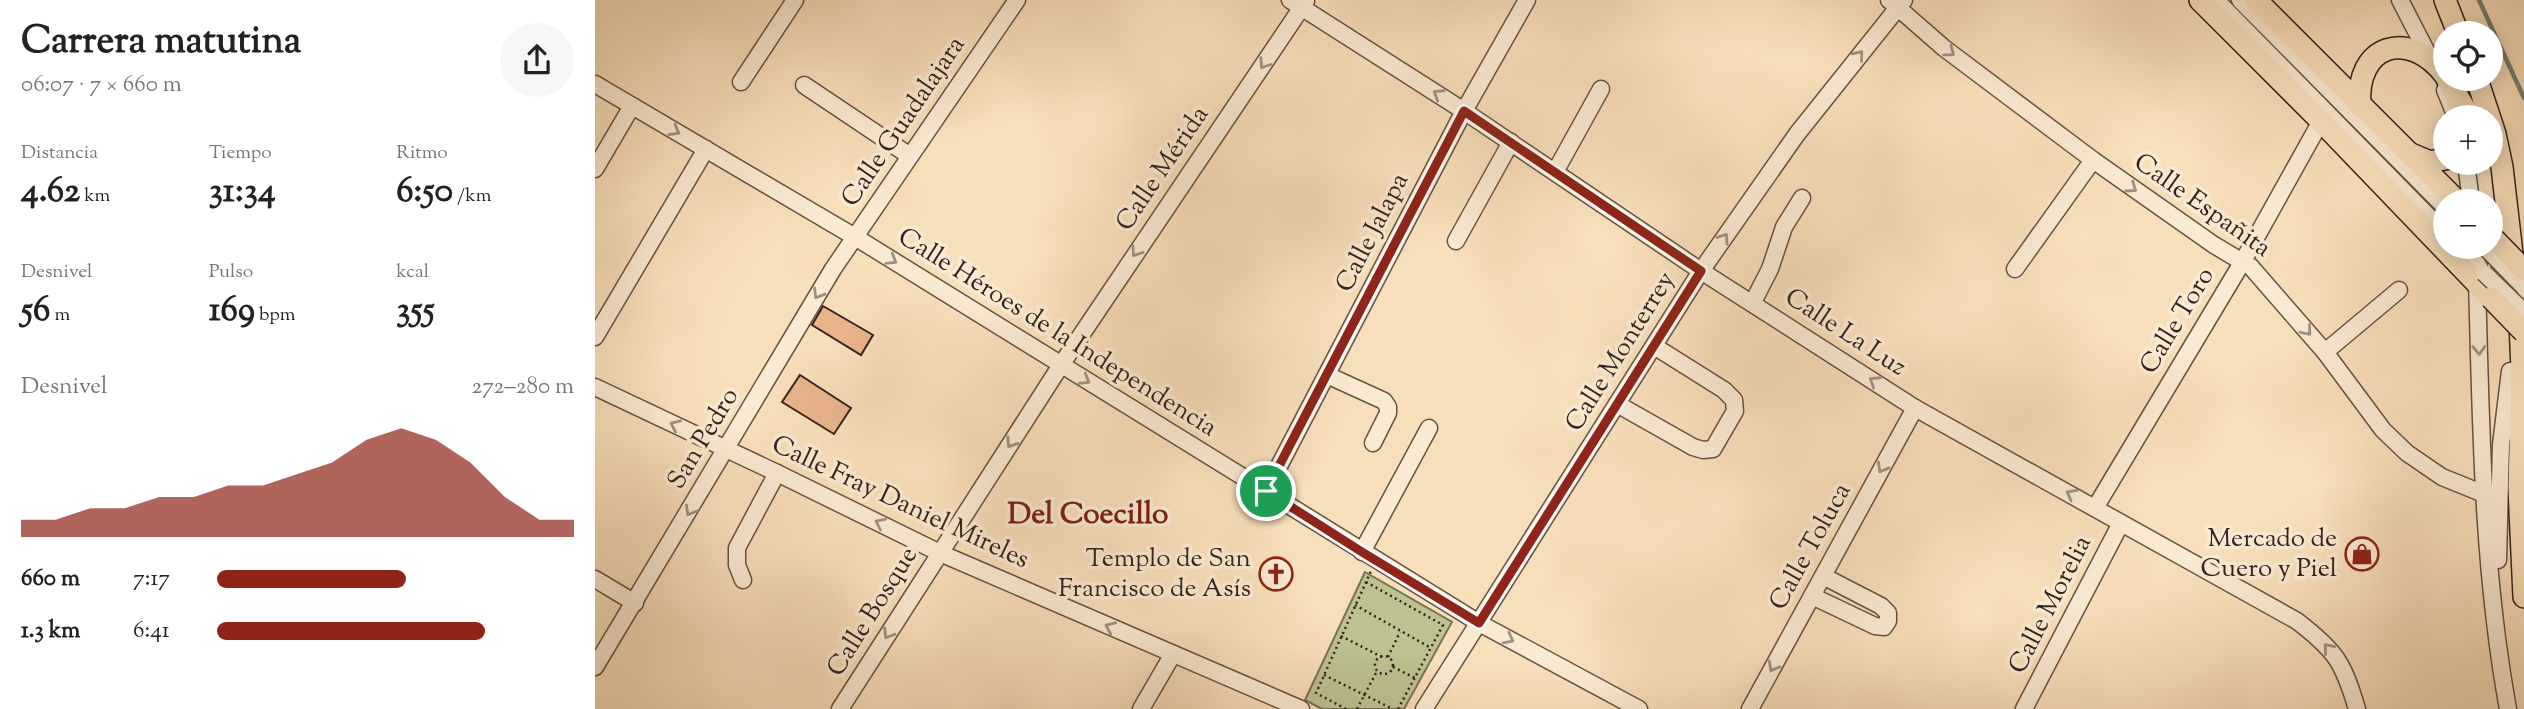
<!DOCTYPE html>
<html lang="es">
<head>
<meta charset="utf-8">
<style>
  body { margin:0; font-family:"Sorts Mill Goudy",serif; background:#f6f6f6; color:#222; height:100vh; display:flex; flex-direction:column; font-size:26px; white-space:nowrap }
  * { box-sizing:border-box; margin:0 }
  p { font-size:23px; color:#767676 }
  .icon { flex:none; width:38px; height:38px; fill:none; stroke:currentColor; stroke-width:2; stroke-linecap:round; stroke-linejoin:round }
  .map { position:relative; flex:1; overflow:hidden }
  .sheet { display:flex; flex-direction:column; background:#fff; width:595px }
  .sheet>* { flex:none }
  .buttons { position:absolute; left:1838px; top:21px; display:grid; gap:14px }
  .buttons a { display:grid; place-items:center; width:70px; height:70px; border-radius:50%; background:#fff; box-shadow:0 4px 18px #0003; font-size:35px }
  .pin { position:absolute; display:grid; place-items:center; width:60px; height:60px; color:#fff; margin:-30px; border:4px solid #fff; border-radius:50%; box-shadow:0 2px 7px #0007 }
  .round { display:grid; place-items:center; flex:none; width:74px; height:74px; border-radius:37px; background:#f6f6f6 }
  .head { display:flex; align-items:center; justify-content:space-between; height:119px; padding:0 21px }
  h1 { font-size:38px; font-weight:700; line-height:52px }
  .metrics { display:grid; grid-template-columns:repeat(3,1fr); gap:10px; height:119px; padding:7px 21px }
  .metrics div { display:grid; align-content:center }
  .metrics b { font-size:35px; font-weight:700 }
  .metrics small { font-size:19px; font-weight:400 }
  .metrics p { font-size:19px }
  .chart { height:196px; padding:14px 21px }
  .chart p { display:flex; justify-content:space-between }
  .chart svg { width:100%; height:126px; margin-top:7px; fill:#8f2418; opacity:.7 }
  ul { padding:0 21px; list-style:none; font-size:23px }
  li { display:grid; grid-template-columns:112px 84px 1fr; align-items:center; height:52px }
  li i { height:18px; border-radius:9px; background:#8f2418 }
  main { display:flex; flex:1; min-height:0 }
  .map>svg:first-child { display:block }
  .green { fill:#bec190; stroke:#797256; stroke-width:2 }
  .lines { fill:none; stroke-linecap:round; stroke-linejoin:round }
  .stream { stroke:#747f73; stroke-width:4.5 }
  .building { fill:#ebb58c; stroke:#34231d; stroke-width:2 }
  .minor-casing { stroke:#655244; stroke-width:19 }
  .major-casing { stroke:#34231d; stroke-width:24 }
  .path { stroke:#34231d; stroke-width:2.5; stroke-dasharray:2 3.5; stroke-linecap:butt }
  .minor { stroke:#faead3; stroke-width:16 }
  .major { stroke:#f8dfbb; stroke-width:21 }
  .minor-bridge-casing { stroke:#655244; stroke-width:19; stroke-linecap:butt }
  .major-bridge-casing { stroke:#34231d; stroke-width:24; stroke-linecap:butt }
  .minor-bridge { stroke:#faead3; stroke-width:16 }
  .major-bridge { stroke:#f8dfbb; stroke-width:21 }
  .oneway { stroke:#a19081 }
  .route-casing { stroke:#fff; stroke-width:14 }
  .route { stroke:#8f2418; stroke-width:9 }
  .labels { text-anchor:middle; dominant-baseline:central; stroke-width:7; stroke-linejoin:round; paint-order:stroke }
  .street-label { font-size:26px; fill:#34231d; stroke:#faead3 }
  .poi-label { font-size:26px; fill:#34231d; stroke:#faead3; text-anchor:end }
  .quarter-label { font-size:30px; font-weight:bold; fill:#7a1f14; stroke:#faead3 }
</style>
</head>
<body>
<main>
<section class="sheet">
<div class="head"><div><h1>Carrera matutina</h1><p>06:07 · 7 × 660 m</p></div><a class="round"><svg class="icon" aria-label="share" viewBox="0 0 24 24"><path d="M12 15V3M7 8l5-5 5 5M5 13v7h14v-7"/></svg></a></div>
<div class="metrics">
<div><p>Distancia</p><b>4.62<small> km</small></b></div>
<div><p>Tiempo</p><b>31:34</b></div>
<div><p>Ritmo</p><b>6:50<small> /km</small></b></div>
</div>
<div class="metrics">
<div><p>Desnivel</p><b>56<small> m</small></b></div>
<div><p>Pulso</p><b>169<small> bpm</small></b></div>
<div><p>kcal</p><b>355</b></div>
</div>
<div class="chart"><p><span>Desnivel</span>272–280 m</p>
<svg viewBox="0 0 160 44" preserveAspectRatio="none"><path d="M0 44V38L10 38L20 34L30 34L40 30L50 30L60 26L70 26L80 22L90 18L100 10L110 6L120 10L130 18L140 30L150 38L160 38V44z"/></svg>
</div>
<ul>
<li><b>660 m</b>7:17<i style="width:53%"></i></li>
<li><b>1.3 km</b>6:41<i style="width:75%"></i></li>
</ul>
</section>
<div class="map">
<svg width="1929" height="709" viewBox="0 0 1929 709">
  <rect width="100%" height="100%" fill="#f8dfbb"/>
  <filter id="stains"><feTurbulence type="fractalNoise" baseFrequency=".00286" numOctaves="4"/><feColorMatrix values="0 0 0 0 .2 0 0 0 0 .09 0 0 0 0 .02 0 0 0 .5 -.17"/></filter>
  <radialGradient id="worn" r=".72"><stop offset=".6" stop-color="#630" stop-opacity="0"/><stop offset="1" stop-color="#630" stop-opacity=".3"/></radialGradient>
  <!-- green -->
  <polygon class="green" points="770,572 857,622 809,709 727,709 710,700"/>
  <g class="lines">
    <!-- stream -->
    <polyline class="stream" points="1884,0 1929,98"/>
  </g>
  <!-- building -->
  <g class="building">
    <polygon points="228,306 278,335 266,355 217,325"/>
    <polygon points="205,375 256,408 239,434 187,402"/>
  </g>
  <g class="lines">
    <defs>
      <g id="minor">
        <path d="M 695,0 L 869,111 L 1106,271 L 1320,408 L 1702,621 C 1741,651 1748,662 1762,709"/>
        <polyline points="1294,0 1349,48 1498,160 1619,245 1656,267 1730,352 1788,430 1812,453 1847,477 1889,494"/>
        <polyline points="1621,0 1850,233"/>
        <polyline points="1645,0 1850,207"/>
        <polyline points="1805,0 1836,60"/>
        <polyline points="146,82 200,0"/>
        <polyline points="0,84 260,237 884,623 1044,709"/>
        <polyline points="209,85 315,156"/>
        <polyline points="1850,90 1861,117"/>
        <polyline points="1871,163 1876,201"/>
        <polyline points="0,169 37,106"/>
        <polyline points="960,172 1006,89"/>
        <polyline points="861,241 916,142"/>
        <polyline points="1863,247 1884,267"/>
        <path d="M 1881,247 C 1886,401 1885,556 1913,709"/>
        <polyline points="1420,269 1498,160"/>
        <polyline points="1158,302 1175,269 1189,227 1207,198"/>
        <polyline points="0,337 111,149"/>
        <polyline points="1730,352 1804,290"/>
        <polyline points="732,375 789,401 793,407 793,413 778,443"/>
        <polyline points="0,387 182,473 345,553 706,709"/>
        <polyline points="1022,404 1098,447 1108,450 1118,449 1140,411 1139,400 1129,390 1059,346"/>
        <polyline points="671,491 869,111 932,0"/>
        <polyline points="1500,508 1648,261 1726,121"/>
        <polyline points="767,552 834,428"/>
        <polyline points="1903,560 1906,445 1915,371"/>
        <polyline points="0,579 40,603"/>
        <polyline points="148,580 142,565 142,548 182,473"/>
        <polyline points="1217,596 1280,626 1289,627 1293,621 1293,613 1286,606 1228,576"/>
        <polyline points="0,667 238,269 422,0"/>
        <polyline points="245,709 466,365 711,1"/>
        <polyline points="546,709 578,654"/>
        <polyline points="829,709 1106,271 1202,134 1309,0"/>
        <polyline points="1155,709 1320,408"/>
        <polyline points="1429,709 1526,523"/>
      </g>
      <g id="major">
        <polyline points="1605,0 1726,121 1896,298"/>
        <polyline points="1661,0 1862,201"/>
        <polyline points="1850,0 1863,33"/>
        <polyline points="1852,79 1875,117"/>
        <polyline points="1882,79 1900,134 1907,167 1925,323 1927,371 1924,488 1929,597"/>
        <path d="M 1765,106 C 1760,44 1814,28 1850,75"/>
        <polyline points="1816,154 1835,162 1850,159"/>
      </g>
    </defs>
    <!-- minor casing -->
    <use href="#minor" class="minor-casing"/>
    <!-- major casing -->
    <use href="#major" class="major-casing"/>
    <!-- path -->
    <g class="path">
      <polyline points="771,582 848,625 803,709"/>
      <polyline points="760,605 836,648"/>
      <polyline points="746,636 787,657"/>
      <circle cx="789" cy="665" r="9"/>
      <polyline points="793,657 805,632"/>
      <polyline points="798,667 820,678"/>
      <polyline points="729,675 798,709"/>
      <polyline points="751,709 721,693 776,571"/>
      <polyline points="762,709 782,671"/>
    </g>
    <!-- minor -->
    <use href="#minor" class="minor"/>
    <!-- major -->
    <use href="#major" class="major"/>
    <defs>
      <g id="minor-bridge">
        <polyline points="1890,247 1929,287"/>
        <polyline points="1889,273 1929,312"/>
      </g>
      <g id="major-bridge">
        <polyline points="1895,235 1929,270"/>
        <polyline points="1896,298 1929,332"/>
      </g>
    </defs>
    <!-- minor-bridge casing -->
    <use href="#minor-bridge" class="minor-bridge-casing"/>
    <!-- major-bridge casing -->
    <use href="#major-bridge" class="major-bridge-casing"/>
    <!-- minor-bridge -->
    <use href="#minor-bridge" class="minor-bridge"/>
    <!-- major-bridge -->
    <use href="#major-bridge" class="major-bridge"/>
  </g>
  <!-- one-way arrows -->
  <defs><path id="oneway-chevron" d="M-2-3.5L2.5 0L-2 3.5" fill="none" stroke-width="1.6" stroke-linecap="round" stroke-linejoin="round" transform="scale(1.75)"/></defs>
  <g class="oneway">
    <use href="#oneway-chevron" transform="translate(1355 52) rotate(37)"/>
    <use href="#oneway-chevron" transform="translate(1264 55) rotate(-51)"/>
    <use href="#oneway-chevron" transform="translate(669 64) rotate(124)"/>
    <use href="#oneway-chevron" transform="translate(843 94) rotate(-147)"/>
    <use href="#oneway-chevron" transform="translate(80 131) rotate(30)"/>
    <use href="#oneway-chevron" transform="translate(1537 188) rotate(35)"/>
    <use href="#oneway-chevron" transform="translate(1129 238) rotate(-55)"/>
    <use href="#oneway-chevron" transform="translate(541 252) rotate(124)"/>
    <use href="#oneway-chevron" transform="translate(297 260) rotate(32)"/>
    <use href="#oneway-chevron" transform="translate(223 294) rotate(121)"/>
    <use href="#oneway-chevron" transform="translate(1712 331) rotate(50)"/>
    <use href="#oneway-chevron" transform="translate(1884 350) rotate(88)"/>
    <use href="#oneway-chevron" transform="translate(490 380) rotate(32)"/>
    <use href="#oneway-chevron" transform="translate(1279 381) rotate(-147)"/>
    <use href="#oneway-chevron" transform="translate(80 425) rotate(-155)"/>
    <use href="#oneway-chevron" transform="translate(416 443) rotate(123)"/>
    <use href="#oneway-chevron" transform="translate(1287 468) rotate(119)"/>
    <use href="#oneway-chevron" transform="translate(1476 494) rotate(-151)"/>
    <use href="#oneway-chevron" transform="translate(95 511) rotate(120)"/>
    <use href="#oneway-chevron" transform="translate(285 523) rotate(-154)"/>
    <use href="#oneway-chevron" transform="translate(515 627) rotate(-156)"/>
    <use href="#oneway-chevron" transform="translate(293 634) rotate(122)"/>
    <use href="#oneway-chevron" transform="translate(914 639) rotate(28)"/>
    <use href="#oneway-chevron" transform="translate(1733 648) rotate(-131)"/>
    <use href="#oneway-chevron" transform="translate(1178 667) rotate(119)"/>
  </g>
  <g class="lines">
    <defs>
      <polygon id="route" points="869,111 1106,271 884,623 767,552 671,491"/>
    </defs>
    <!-- route casing -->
    <use href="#route" class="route-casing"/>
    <!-- route -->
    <use href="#route" class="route"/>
  </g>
  <!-- icons -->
  <defs>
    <symbol id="shop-ring" viewBox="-11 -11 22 22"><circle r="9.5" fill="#faead3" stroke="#8f2418" stroke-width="1.5"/><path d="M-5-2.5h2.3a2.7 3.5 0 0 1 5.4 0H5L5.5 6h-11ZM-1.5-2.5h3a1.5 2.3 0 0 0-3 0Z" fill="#8f2418"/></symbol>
    <symbol id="church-ring" viewBox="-11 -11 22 22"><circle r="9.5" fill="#faead3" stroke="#8f2418" stroke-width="1.5"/><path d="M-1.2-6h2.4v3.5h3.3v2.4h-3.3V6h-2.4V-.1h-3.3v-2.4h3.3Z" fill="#8f2418"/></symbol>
  </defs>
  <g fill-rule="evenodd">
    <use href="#shop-ring" x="1748" y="535" width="38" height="38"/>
    <use href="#church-ring" x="662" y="555" width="38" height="38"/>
  </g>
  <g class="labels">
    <!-- street labels -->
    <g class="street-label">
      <text transform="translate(309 122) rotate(-56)">Calle Guadalajara</text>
      <text transform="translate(568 169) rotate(-56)">Calle Mérida</text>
      <text transform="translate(1607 206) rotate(35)">Calle Españita</text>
      <text transform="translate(778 233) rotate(-63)">Calle Jalapa</text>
      <text transform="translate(1583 321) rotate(-59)">Calle Toro</text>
      <text transform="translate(462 333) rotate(32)">Calle Héroes de la Independencia</text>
      <text transform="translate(1250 333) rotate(33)">Calle La Luz</text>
      <text transform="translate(1026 352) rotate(-58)">Calle Monterrey</text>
      <text transform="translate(109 439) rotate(-59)">San Pedro</text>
      <text transform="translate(305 503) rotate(25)">Calle Fray Daniel Mireles</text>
      <text transform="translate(1216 547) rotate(-61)">Calle Toluca</text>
      <text transform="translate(1456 605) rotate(-63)">Calle Morelia</text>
      <text transform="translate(278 612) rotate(-58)">Calle Bosque</text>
    </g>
    <!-- poi labels -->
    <g class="poi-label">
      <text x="1742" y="539">Mercado de<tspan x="1742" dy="30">Cuero y Piel</tspan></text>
      <text x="656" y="559">Templo de San<tspan x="656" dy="30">Francisco de Asís</tspan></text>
    </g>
    <!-- quarter labels -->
    <g class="quarter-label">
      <text x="493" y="515">Del Coecillo</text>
    </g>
  </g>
  <rect width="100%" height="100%" filter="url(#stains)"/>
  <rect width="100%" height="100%" fill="url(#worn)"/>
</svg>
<div class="buttons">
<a><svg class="icon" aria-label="locate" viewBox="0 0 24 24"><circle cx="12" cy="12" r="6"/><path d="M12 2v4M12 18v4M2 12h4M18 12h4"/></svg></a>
<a>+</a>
<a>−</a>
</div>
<div class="pin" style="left:671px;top:491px;background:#1e9e55"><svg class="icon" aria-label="arrive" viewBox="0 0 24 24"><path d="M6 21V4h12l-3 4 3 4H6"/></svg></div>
</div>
</main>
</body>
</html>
